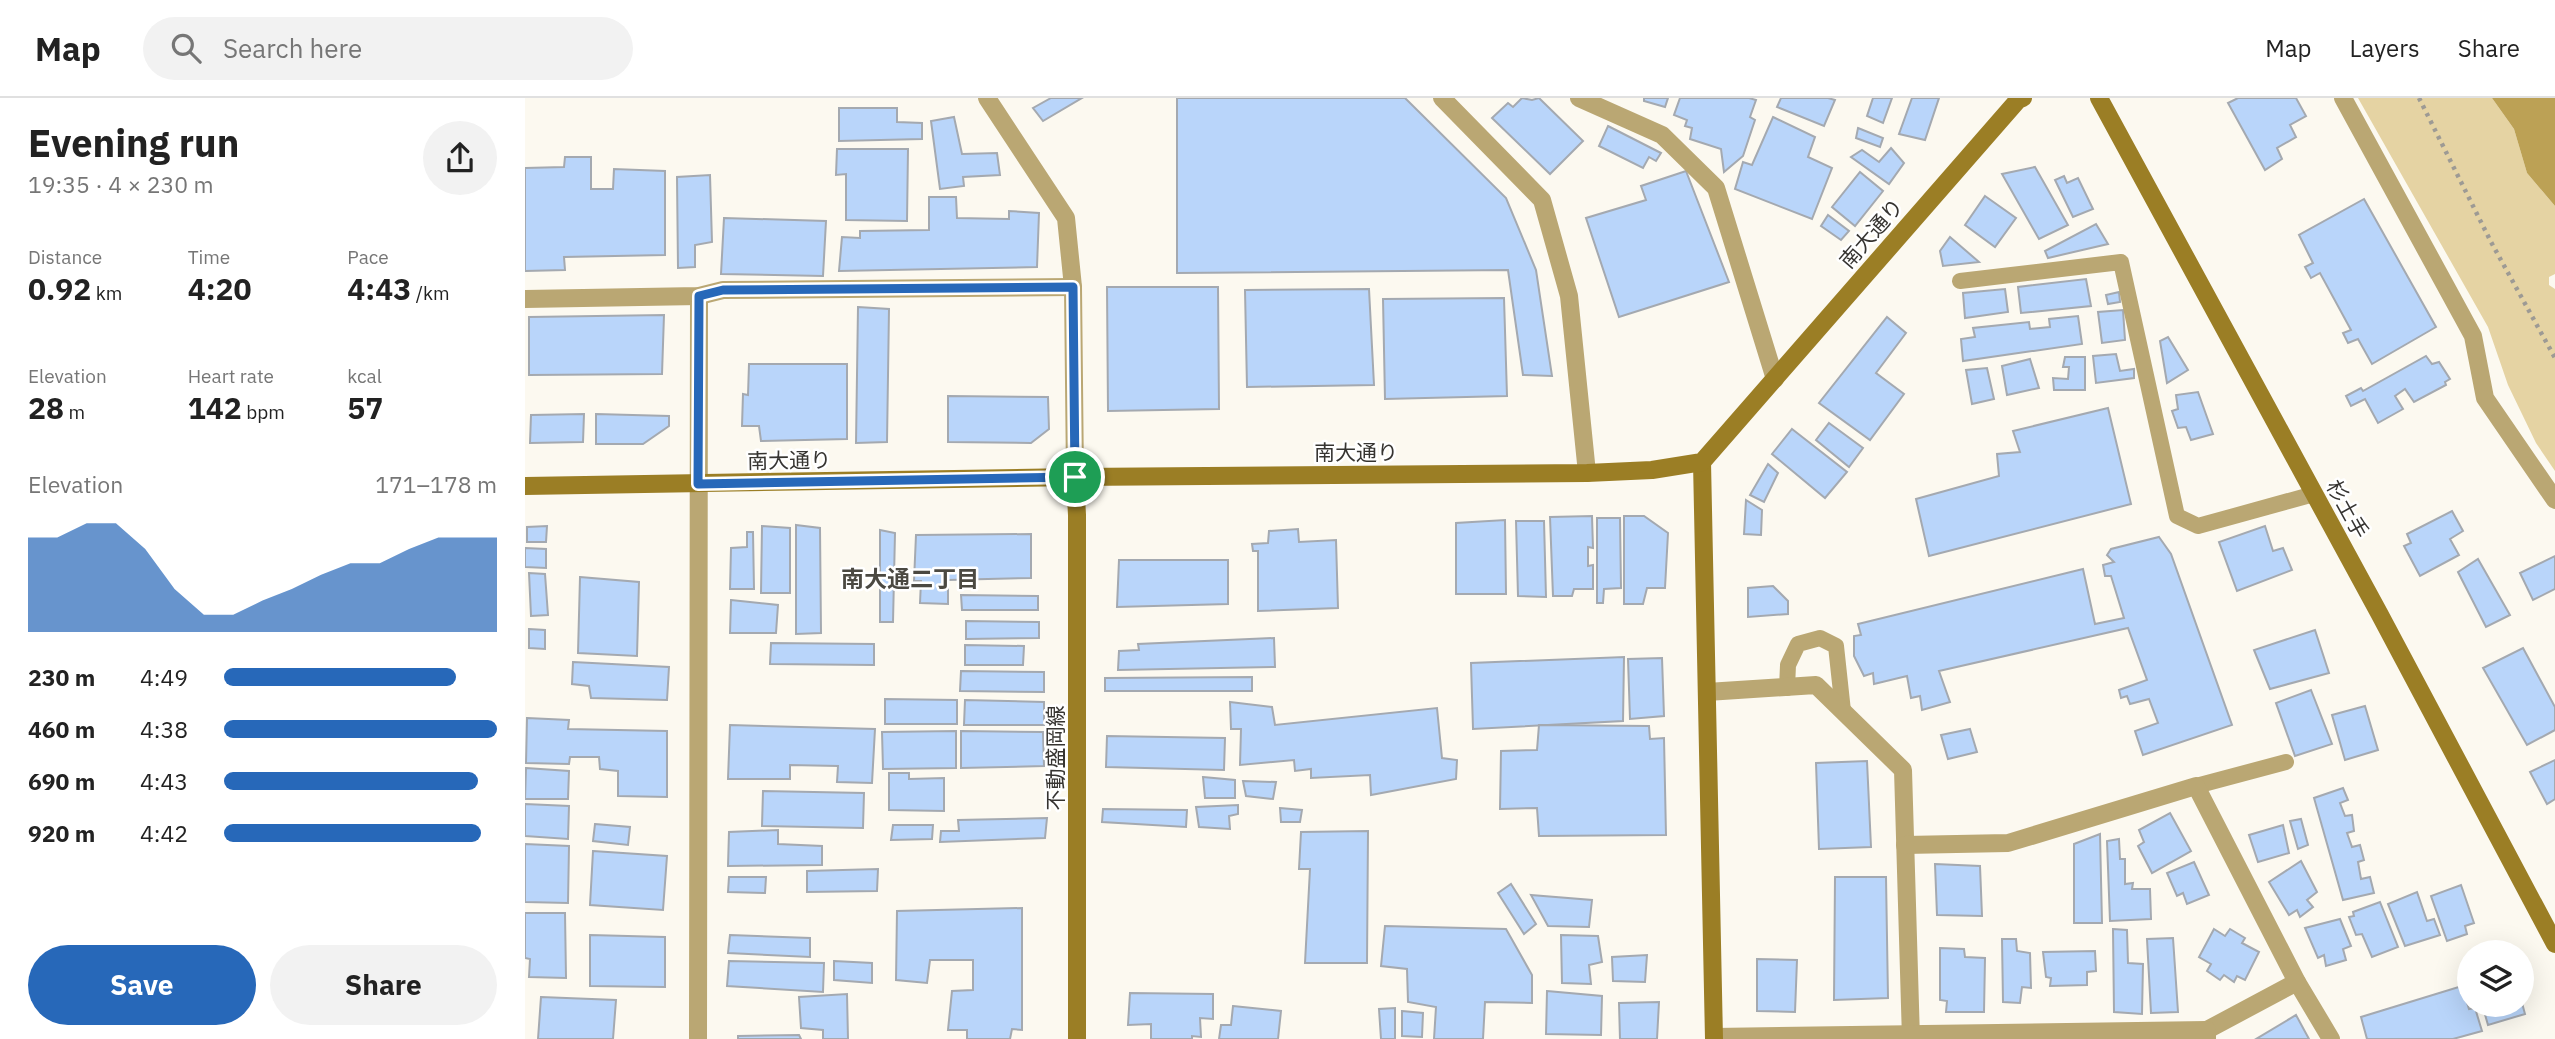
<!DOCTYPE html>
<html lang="en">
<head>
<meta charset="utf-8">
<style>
  body { margin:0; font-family:"IBM Plex Sans","Noto Sans JP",sans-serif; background:#f2f2f2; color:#222; height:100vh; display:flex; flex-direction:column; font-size:26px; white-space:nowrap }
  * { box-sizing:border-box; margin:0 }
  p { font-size:23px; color:#767676 }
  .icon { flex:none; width:38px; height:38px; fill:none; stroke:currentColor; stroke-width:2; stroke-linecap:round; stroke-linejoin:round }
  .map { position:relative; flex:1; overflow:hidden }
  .drawer { display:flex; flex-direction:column; background:#fff; width:525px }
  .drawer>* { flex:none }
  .tools { position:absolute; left:1932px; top:842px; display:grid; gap:14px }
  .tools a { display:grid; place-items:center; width:77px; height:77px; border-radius:50%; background:#fff; box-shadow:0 7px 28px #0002; font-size:35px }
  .pin { position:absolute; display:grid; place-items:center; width:60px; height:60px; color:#fff; margin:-30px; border:4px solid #fff; border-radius:50%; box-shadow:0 2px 7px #0007 }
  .round { display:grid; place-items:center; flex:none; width:74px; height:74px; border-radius:37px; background:#f2f2f2 }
  .summary { display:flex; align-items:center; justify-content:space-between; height:119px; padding:0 28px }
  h1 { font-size:38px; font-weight:700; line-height:52px }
  .figures { display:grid; grid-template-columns:repeat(3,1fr); gap:10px; height:119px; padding:7px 28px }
  .figures div { display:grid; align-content:center }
  .figures b { font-size:30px; font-weight:700 }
  .figures small { font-size:19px; font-weight:400 }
  .figures p { font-size:19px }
  .chart { height:196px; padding:14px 28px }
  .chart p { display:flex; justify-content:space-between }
  .chart svg { width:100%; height:126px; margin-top:7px; fill:#2768b9; opacity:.7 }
  .cta { display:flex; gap:14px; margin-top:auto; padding:14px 28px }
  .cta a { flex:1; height:80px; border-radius:42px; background:#2768b9; color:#fff; font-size:28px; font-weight:700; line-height:80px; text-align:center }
  .cta a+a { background:#f2f2f2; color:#222 }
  ul { padding:0 28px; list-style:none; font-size:23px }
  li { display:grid; grid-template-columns:112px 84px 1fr; align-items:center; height:52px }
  li i { height:18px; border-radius:9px; background:#2768b9 }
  header { display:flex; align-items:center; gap:42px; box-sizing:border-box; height:98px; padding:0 35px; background:#fff; border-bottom:2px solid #e0e0e0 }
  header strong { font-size:33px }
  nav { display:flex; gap:38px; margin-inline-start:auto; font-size:24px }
  .search { width:490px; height:63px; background:#f2f2f2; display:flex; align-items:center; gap:18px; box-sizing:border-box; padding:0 24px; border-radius:38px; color:#767676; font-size:26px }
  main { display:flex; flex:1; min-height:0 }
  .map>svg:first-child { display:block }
  .green { fill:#e5d3a3 }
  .water { fill:#bca155 }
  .building { fill:#b9d5fa; stroke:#a4a9b0; stroke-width:2 }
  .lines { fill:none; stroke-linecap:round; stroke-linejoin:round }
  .path { stroke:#9d9a94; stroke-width:4.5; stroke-dasharray:3.5 5; stroke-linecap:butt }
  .lane { stroke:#baa773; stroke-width:16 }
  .street { stroke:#baa773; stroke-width:18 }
  .secondary { stroke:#9b7e25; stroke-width:18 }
  .route-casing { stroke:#fff; stroke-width:14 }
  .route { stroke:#2768b9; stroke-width:9 }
  .labels { text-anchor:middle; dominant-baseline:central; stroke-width:5; stroke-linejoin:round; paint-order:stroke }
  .street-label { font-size:21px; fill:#363431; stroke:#fff }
  .neighbourhood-label { font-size:23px; font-weight:bold; fill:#4b4942; stroke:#fff }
</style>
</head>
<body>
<header>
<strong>Map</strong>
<div class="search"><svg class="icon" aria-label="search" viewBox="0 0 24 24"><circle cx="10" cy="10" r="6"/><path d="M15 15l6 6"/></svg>Search here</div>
<nav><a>Map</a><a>Layers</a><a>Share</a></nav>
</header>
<main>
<section class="drawer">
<div class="summary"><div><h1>Evening run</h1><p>19:35 · 4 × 230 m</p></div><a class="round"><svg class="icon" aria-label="share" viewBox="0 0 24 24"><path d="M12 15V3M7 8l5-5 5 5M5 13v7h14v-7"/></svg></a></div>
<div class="figures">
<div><p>Distance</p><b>0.92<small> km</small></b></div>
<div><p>Time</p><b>4:20</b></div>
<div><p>Pace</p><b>4:43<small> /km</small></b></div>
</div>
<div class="figures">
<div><p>Elevation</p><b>28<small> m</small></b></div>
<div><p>Heart rate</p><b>142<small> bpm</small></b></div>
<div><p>kcal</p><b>57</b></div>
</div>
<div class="chart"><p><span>Elevation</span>171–178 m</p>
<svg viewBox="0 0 160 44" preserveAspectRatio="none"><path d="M0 44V11L10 11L20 6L30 6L40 15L50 29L60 38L70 38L80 33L90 29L100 24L110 20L120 20L130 15L140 11L150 11L160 11V44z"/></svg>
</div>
<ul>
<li><b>230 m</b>4:49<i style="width:85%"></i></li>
<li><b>460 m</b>4:38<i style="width:100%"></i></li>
<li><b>690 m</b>4:43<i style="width:93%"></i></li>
<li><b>920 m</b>4:42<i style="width:94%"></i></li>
</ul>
<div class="cta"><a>Save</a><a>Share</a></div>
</section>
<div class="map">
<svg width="2030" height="941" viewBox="0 0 2030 941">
  <rect width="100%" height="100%" fill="#fcf9f0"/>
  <!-- green -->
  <polygon class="green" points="1833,0 1967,0 1989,31 2002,75 2030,108 2030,176 2024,179 2024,187 2030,191 2030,373 2011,345 1983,287 1963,229"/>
  <!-- water -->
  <polygon class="water" points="1967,0 2030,0 2030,108 2002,75 1989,31"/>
  <!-- building -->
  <g class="building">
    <polygon points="526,0 557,0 518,23 508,10"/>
    <polygon points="652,0 880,0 981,100 1011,172 1027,278 998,277 983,172 652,175"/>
    <polygon points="997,0 1007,2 1014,0 1058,43 1025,76 967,20 983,5 988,9"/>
    <polygon points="1119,0 1143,0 1140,9 1119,3"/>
    <polygon points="1155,0 1224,0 1231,2 1225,19 1230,22 1218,58 1199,74 1196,51 1165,41 1167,30 1160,28 1162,22 1149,17"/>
    <polygon points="1256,0 1303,0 1310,2 1299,28 1252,9"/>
    <polygon points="1348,0 1367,0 1358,25 1342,18"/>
    <polygon points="1387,0 1414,0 1400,42 1374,36"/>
    <polygon points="1713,0 1771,0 1781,18 1765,27 1771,39 1752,50 1757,61 1740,72 1703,5"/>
    <polygon points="314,10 372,10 372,24 397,25 397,41 314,43"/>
    <polygon points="429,19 437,56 472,55 475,77 438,79 439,88 415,91 406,23"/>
    <polygon points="1248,19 1290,39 1283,59 1307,70 1287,121 1210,91 1218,64 1227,67"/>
    <polygon points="1083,28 1136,55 1131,63 1124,59 1118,70 1074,48"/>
    <polygon points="1333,30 1358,40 1355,49 1331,40"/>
    <polygon points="1366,50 1379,65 1364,86 1326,59 1337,52 1354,64"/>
    <polygon points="312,51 383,51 382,123 321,122 321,76 311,77"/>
    <polygon points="40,59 66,59 66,91 88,91 89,71 140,73 140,157 39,159 40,172 0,173 0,70 39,69"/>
    <polygon points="1510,69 1543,127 1514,141 1477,76"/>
    <polygon points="1161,73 1204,184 1094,219 1061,120 1121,102 1116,88"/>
    <polygon points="1335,74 1358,93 1330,128 1307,109"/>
    <polygon points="185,77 187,144 170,147 170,169 153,170 152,79"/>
    <polygon points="1539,78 1542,85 1553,80 1568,111 1548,119 1530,82"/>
    <polygon points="1460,98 1491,120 1470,149 1440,127"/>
    <polygon points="404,99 431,99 432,120 484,121 484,113 514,115 512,169 314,173 317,139 335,140 335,133 404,132"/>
    <polygon points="1839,101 1911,229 1847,266 1833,241 1823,245 1818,235 1826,232 1795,175 1786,180 1780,169 1788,165 1774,137"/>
    <polygon points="1303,117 1324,133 1316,142 1296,128"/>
    <polygon points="199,120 301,123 298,178 196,176"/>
    <polygon points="1571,126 1583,146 1523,160 1520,153"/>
    <polygon points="1425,139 1454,164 1418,168 1415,153"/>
    <polygon points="1561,181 1566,208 1496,215 1493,189"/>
    <polygon points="582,189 693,189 694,311 583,313"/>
    <polygon points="844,191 849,287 722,289 720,192"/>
    <polygon points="1480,191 1483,214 1440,220 1438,195"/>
    <polygon points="1594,194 1595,204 1583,206 1581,197"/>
    <polygon points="979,200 982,298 860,301 858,201"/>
    <polygon points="333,209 364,211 362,344 331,345"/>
    <polygon points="1598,212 1600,242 1577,245 1573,214"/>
    <polygon points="139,217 137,276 4,277 4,219"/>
    <polygon points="1553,218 1557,246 1438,263 1436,241 1450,239 1448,230 1504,224 1505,231 1525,229 1524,221"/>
    <polygon points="1362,219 1381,235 1351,275 1379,296 1345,342 1294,305"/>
    <polygon points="1643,239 1663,272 1642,285 1635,243"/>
    <polygon points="1591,256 1595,273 1609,271 1609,280 1571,285 1568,258"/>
    <polygon points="1901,258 1907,266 1914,264 1925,281 1920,284 1921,287 1889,304 1880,291 1870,298 1878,311 1853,325 1840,301 1826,308 1821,298 1836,290 1838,293"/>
    <polygon points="1540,259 1560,259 1560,292 1529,292 1528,280 1543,281 1544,269 1538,269"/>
    <polygon points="1505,261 1514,290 1482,297 1477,268"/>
    <polygon points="224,266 322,266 322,341 236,343 234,328 217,328 218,296 223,297"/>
    <polygon points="1462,270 1469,301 1447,306 1441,272"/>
    <polygon points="1673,294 1688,336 1666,342 1661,329 1653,330 1647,313 1653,311 1651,297"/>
    <polygon points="423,298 523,299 524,331 506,345 423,344"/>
    <polygon points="1583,310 1606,406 1404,458 1391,401 1474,378 1472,356 1495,354 1488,333"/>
    <polygon points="59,316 58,344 5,345 6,317"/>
    <polygon points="71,316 144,318 144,328 118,346 71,346"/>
    <polygon points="1304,325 1338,350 1324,369 1291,342"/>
    <polygon points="1267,331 1322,374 1300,400 1247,356"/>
    <polygon points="1243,366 1253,375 1239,404 1225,397"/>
    <polygon points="1221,402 1237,412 1236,437 1219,436"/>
    <polygon points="1927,413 1938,433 1925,441 1934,457 1895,478 1879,448 1886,445 1882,436"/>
    <polygon points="1067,418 1068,450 1063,449 1063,468 1068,467 1068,491 1049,491 1047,498 1028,498 1025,419"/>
    <polygon points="1099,418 1119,418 1143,435 1140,490 1122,490 1118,506 1099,506"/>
    <polygon points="1072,420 1095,420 1096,490 1079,491 1078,505 1072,505"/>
    <polygon points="980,422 981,496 931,496 931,425"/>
    <polygon points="991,423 1019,423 1021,499 993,498"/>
    <polygon points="271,427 295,430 296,535 271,536"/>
    <polygon points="22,428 21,444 2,444 2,429"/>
    <polygon points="237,428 265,430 265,495 236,495"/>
    <polygon points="1740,428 1748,453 1758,450 1767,472 1712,493 1694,444"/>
    <polygon points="773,431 774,444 811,442 813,510 733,513 733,453 728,453 727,446 743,445 744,433"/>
    <polygon points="355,432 370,435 368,524 355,524"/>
    <polygon points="222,434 228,434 229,491 205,491 206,450 222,449"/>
    <polygon points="506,436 506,480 423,482 423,506 395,505 396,483 389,483 391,437"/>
    <polygon points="1634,439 1646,456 1707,627 1618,657 1610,633 1633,625 1624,601 1605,606 1602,598 1596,600 1594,592 1622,582 1603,530 1414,573 1425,604 1397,612 1395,598 1386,600 1382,578 1349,586 1348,575 1339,578 1329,558 1329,538 1336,537 1333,526 1558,471 1570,526 1599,520 1586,478 1580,478 1578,467 1589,464 1582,457 1586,451"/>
    <polygon points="0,450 21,451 21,470 0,469"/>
    <polygon points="2030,458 2030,491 2008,502 1995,475"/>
    <polygon points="1953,461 1985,517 1961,529 1933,474"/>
    <polygon points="594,462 703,462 703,506 592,509"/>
    <polygon points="4,475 20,476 23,517 6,518"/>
    <polygon points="55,479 114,484 112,558 53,555"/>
    <polygon points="1248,488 1263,503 1263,516 1223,519 1223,490"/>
    <polygon points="436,497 513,498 513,512 437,512"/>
    <polygon points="206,502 253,507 251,535 205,535"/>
    <polygon points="441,523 514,524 514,540 441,541"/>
    <polygon points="4,531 20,532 20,551 4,550"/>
    <polygon points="1790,532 1804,575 1745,591 1729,552"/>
    <polygon points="749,540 750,569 593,572 594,553 614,552 613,546"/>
    <polygon points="246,545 349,546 349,567 245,566"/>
    <polygon points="440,547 499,548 498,567 440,567"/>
    <polygon points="1998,550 2030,609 2030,632 2002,647 1958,570"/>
    <polygon points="1099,559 1098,623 948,631 946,565"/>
    <polygon points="1137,560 1139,618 1105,621 1103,561"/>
    <polygon points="48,564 144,569 142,602 66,600 64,588 47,586"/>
    <polygon points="436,573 519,574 519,594 435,593"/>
    <polygon points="727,579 727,593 580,593 580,580"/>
    <polygon points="1786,592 1807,646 1770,658 1751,605"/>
    <polygon points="360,601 432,602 432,626 360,626"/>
    <polygon points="440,602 519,604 519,627 439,627"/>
    <polygon points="705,604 747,609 750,627 912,610 917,660 932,662 931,681 846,697 845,677 786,680 786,671 770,673 769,662 715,667 716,631 706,631"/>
    <polygon points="1840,608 1853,652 1820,662 1807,617"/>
    <polygon points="2,620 44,622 43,631 142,633 142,699 93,698 93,673 75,671 74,659 45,659 44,666 1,665"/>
    <polygon points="205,627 350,631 347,685 312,684 313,668 265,667 265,681 203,681"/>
    <polygon points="1014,627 1124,628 1125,641 1139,640 1141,737 1014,738 1012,710 975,711 976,653 1012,652"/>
    <polygon points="1445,631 1452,654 1423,661 1416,637"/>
    <polygon points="431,633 431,670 358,671 357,634"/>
    <polygon points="436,633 518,634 519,668 436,670"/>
    <polygon points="582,638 700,640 699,672 581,669"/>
    <polygon points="2030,662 2030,701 2022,706 2005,674"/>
    <polygon points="1342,663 1346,749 1294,751 1291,665"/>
    <polygon points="1,670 44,673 43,701 0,701"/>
    <polygon points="364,675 384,675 384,681 419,680 419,713 364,712"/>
    <polygon points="678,679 710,682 710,700 680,700"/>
    <polygon points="718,683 751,684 748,701 721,698"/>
    <polygon points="1818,690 1823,702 1815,705 1820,718 1827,717 1829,733 1822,735 1827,749 1835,747 1839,762 1833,764 1836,781 1845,779 1849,795 1818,802 1789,700"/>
    <polygon points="238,693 339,695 338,730 237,728"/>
    <polygon points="0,706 44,708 43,741 0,738"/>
    <polygon points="713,707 713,716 704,718 705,731 674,729 671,709"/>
    <polygon points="755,710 777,712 775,724 756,724"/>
    <polygon points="578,711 662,712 661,729 577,724"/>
    <polygon points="1645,715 1666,753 1627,775 1613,748 1619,744 1614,732"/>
    <polygon points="522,720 520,740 415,744 416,733 434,733 433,722"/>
    <polygon points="1776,721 1783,747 1773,751 1765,723"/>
    <polygon points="70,726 105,729 103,747 68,743"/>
    <polygon points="368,727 408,727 407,741 366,742"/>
    <polygon points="1758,727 1764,755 1733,764 1724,737"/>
    <polygon points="253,732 253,746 297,748 297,767 203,768 204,734"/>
    <polygon points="843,733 842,865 780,865 785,771 774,771 776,734"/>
    <polygon points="1575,736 1577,825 1549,825 1549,746"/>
    <polygon points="1594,741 1595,761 1600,761 1600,786 1608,785 1607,791 1625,791 1626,821 1585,823 1582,743"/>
    <polygon points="0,746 44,748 43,805 0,804"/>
    <polygon points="68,753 142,758 138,812 65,807"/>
    <polygon points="1776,763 1792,794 1782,802 1788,809 1775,819 1772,812 1764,817 1744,784"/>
    <polygon points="1669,764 1684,797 1662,806 1658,795 1652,798 1642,775"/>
    <polygon points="1410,766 1455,768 1457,818 1412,817"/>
    <polygon points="353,771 352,793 282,794 282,773"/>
    <polygon points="204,779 241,779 240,795 203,794"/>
    <polygon points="1310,779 1361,779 1363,900 1309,902"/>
    <polygon points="986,786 1011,826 999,836 973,795"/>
    <polygon points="1936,787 1949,825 1940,828 1942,836 1922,843 1906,798"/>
    <polygon points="1892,794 1902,823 1909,821 1915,837 1880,848 1863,806"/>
    <polygon points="1006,797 1067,802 1064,829 1023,828"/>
    <polygon points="1855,804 1873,849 1847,859 1837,836 1831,837 1824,819 1829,818 1828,814"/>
    <polygon points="497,810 497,932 487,931 485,941 442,941 442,932 423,932 427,893 448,892 448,862 405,862 402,885 371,882 372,813"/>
    <polygon points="0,815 40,815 41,880 4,879 5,861 0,860"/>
    <polygon points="1815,821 1826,848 1818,851 1821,862 1801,868 1799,857 1793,860 1780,830"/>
    <polygon points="860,828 981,831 1007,877 1007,905 960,904 958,941 909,941 911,909 883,904 882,871 856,868"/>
    <polygon points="1588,831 1602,832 1603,865 1618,866 1617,916 1589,914"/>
    <polygon points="1689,831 1700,838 1705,831 1720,840 1717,845 1734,854 1720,882 1712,878 1709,884 1699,877 1695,882 1682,873 1686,866 1674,859"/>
    <polygon points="65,837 140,839 140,889 65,888"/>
    <polygon points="205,837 285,840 285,859 203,855"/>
    <polygon points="1036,837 1073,838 1077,864 1064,867 1066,886 1037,885"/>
    <polygon points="1648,840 1653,914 1626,915 1622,841"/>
    <polygon points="1477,841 1491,841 1492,853 1505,855 1506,890 1497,889 1495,905 1478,904"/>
    <polygon points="1415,850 1439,851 1440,859 1460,860 1459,914 1421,914 1422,903 1415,902"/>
    <polygon points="1570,853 1571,873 1562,874 1562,887 1525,888 1526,880 1521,879 1518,854"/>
    <polygon points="1122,857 1120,884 1088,883 1087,859"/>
    <polygon points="1232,861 1272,862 1270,914 1232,913"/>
    <polygon points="204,863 299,865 298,894 202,888"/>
    <polygon points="309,863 347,865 347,885 309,882"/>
    <polygon points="1937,888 1944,911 1950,910 1957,933 1928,941 1842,941 1836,919"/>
    <polygon points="1022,893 1077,898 1076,937 1021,936"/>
    <polygon points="605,895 688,896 688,921 675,920 676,939 667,938 667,941 626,941 626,926 603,927"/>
    <polygon points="322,896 323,941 298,941 298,932 276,930 274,899"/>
    <polygon points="16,899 91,902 88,941 13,941"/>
    <polygon points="1134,904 1132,941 1095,941 1094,905"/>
    <polygon points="1997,905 2000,916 1963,927 1957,906 1997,906"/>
    <polygon points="708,908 756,913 753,941 694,941 696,927 706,927"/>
    <polygon points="870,910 870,941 856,941 854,911"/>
    <polygon points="877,913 898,915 897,939 877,938"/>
    <polygon points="1771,917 1784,941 1731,941"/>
    <polygon points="274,937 276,941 213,941 213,938"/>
  </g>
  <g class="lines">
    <!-- path -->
    <polyline class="path" points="1894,0 1966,144 2030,260"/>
    <!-- lane -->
    <g class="lane">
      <polyline points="1435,183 1596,164 1652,418 1673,428 1789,396"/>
      <polyline points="1262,590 1263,567 1273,546 1295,540 1311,548 1318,613"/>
      <polyline points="1671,688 1761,664"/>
    </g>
    <!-- street -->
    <g class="street">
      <polyline points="462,0 541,120 548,189 550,379"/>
      <polyline points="917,0 1017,102 1044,198 1062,375"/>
      <polyline points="1054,0 1137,37 1191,90 1250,281"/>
      <polyline points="1818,0 1948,238 1960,300 2030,402"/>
      <polyline points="0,201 174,198 198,192 548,189"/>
      <polyline points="1182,594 1291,587 1378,672 1386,941"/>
      <polyline points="1380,747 1483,745 1671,688 1772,884"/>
      <polyline points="1682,932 1772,884 1806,941"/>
      <polyline points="1189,939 1682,932 1682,941"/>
      <polyline points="173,941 174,198"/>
    </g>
    <!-- secondary -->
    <g class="secondary">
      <polyline points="1574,0 1854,515 2030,846"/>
      <polyline points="1177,364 1189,941"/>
      <polyline points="550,379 552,417 552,941"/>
      <polyline points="0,388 550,379 1062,375 1127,372 1177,364 1493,2 1498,0"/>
    </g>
  </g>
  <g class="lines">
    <defs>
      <polygon id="route" points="548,189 550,379 173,386 174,198 198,192"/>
    </defs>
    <!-- route casing -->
    <use href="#route" class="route-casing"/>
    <!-- route -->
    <use href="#route" class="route"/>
  </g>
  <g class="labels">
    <!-- street labels -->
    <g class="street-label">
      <text transform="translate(1346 135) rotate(-49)">南大通り</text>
      <text x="831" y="354">南大通り</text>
      <text transform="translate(264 362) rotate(-1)">南大通り</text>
      <text transform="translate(1823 411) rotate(61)">杉土手</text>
      <text transform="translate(530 660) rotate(-90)">不動盛岡線</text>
    </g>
    <!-- neighbourhood labels -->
    <g class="neighbourhood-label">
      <text x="385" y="480">南大通二丁目</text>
    </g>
  </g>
</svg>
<div class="tools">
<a><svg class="icon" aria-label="layers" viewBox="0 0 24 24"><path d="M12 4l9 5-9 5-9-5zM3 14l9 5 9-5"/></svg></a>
</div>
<div class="pin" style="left:550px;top:379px;background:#1e9e55"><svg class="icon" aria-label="arrive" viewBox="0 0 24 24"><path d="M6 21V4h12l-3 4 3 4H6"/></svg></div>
</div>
</main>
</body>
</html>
